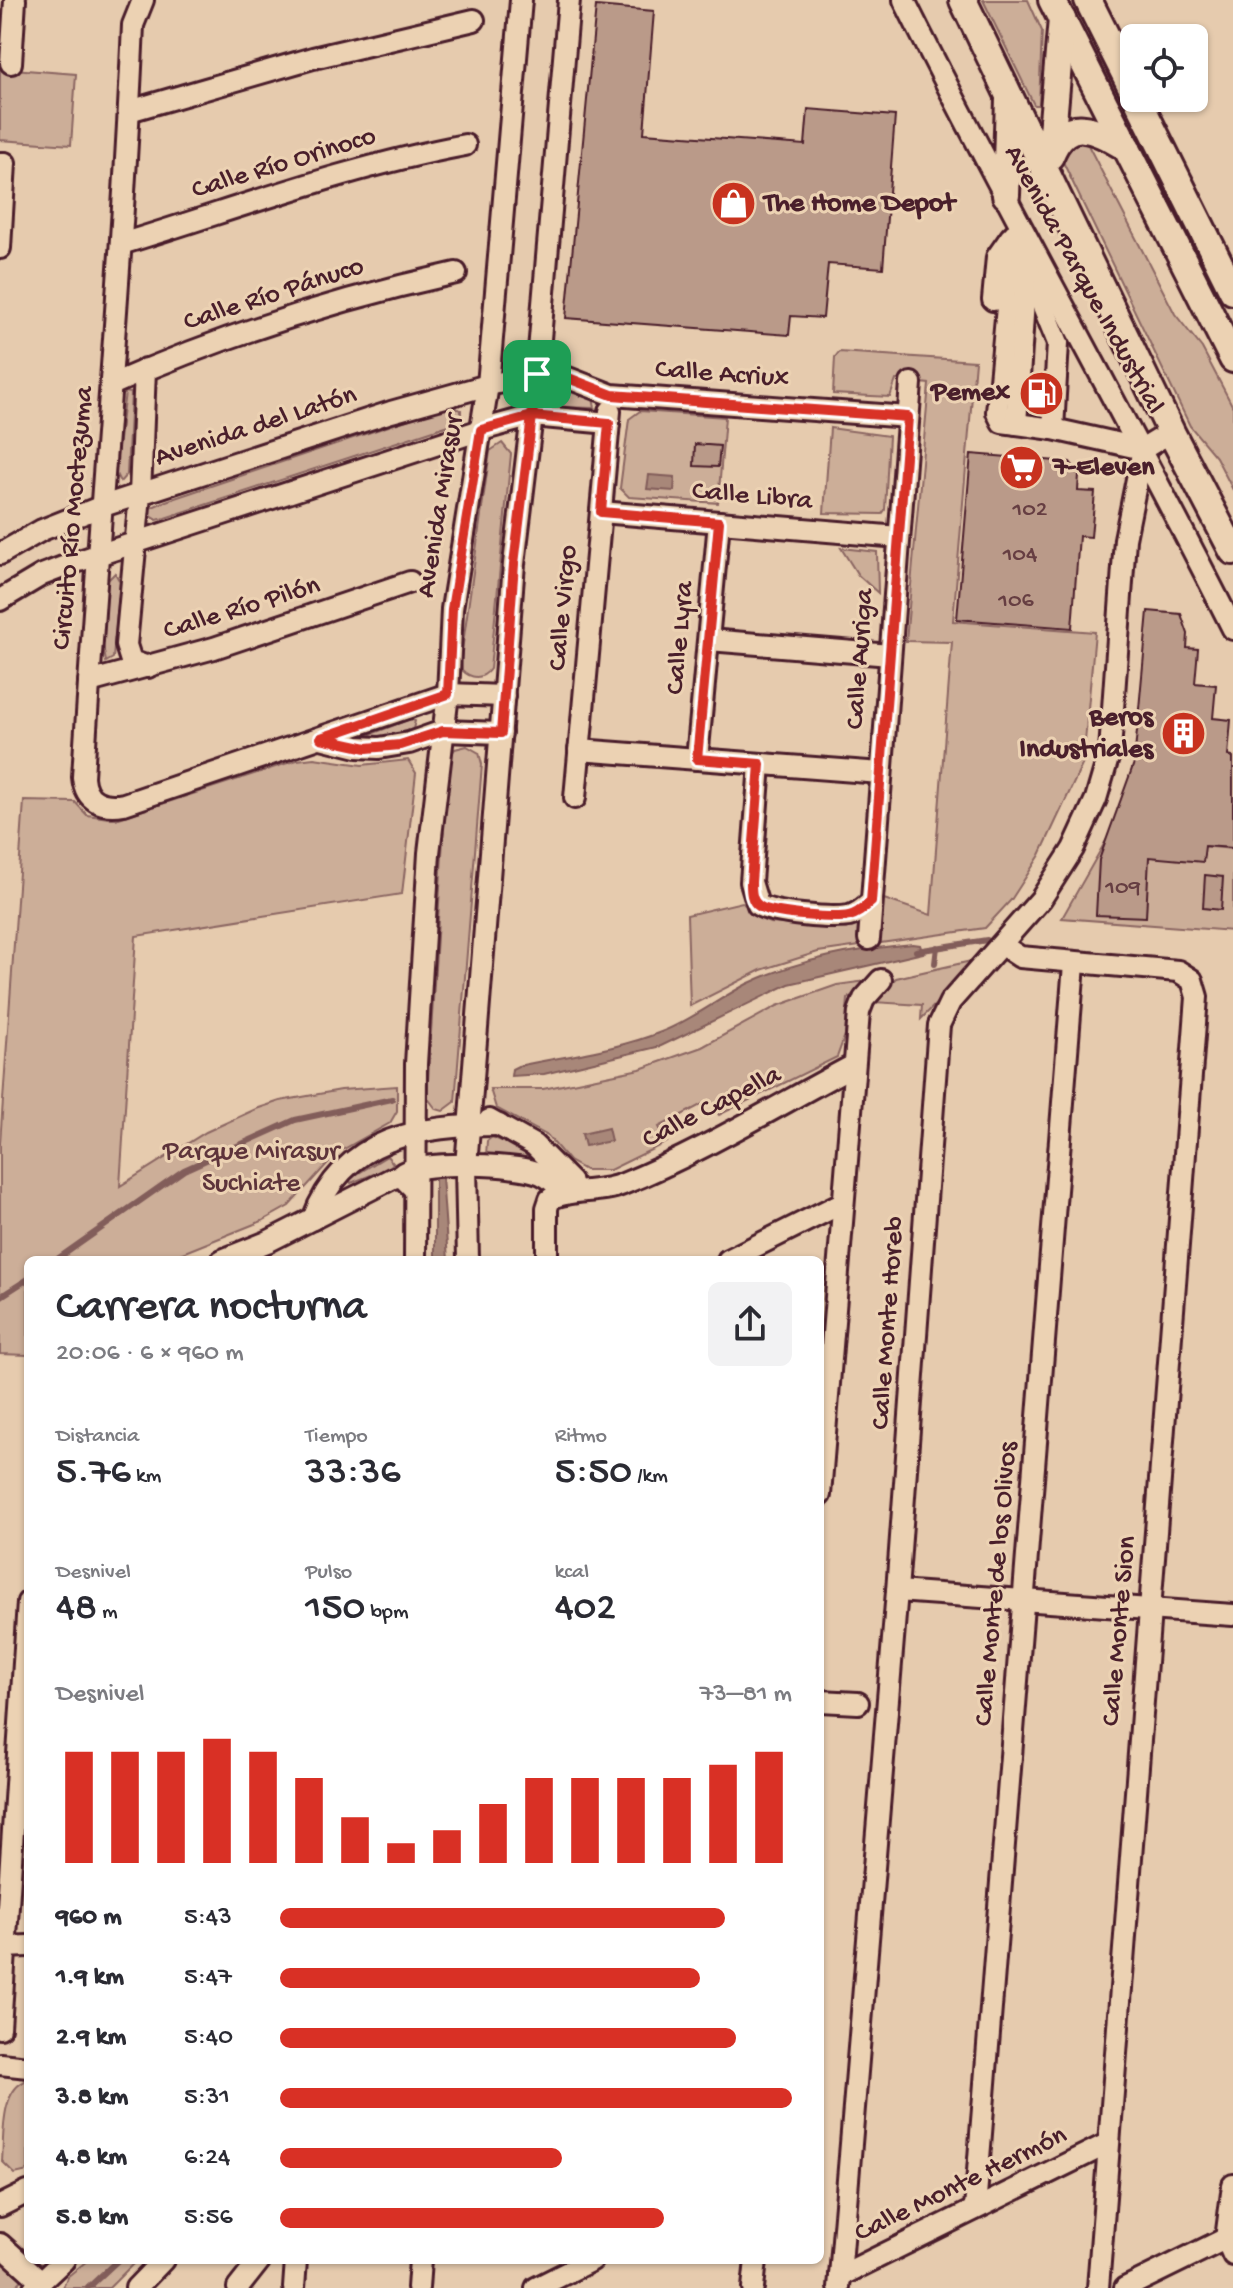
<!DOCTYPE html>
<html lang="es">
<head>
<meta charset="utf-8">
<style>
  body { margin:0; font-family:"Gochi Hand",sans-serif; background:#f2f2f3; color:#2b2b33; height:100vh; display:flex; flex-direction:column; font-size:30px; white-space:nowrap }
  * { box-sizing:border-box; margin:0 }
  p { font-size:26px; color:#7c7c81 }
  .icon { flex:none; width:44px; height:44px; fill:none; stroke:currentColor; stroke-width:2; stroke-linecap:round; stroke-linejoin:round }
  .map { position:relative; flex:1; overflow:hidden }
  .drawer { position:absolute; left:24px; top:1256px; width:800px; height:1008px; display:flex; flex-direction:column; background:#fff; border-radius:12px; box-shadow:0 2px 6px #0004 }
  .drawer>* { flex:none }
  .controls { position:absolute; left:1120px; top:24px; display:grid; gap:16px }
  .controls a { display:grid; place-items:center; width:88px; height:88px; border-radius:12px; background:#fff; box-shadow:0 2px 6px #0004; font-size:40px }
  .pin { position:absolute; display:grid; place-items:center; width:68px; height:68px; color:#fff; margin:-34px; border-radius:16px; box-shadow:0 4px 12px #0006 }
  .round { display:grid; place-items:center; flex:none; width:84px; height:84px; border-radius:12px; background:#f2f2f3 }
  .head { display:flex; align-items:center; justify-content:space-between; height:136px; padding:0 32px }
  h1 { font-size:44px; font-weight:600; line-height:60px }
  .stats { display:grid; grid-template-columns:repeat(3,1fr); gap:12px; height:136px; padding:8px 32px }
  .stats div { display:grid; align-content:center }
  .stats b { font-size:40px; font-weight:600 }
  .stats small { font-size:22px; font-weight:400 }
  .stats p { font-size:22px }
  .chart { height:224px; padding:16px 32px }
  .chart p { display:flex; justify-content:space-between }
  .chart svg { width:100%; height:144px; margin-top:8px; stroke:#d93025; stroke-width:6 }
  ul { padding:0 32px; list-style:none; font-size:26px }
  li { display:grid; grid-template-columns:128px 96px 1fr; align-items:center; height:60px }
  li i { height:20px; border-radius:10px; background:#d93025 }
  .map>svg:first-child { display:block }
  .green { fill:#ccae98; stroke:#8b6662; stroke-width:2 }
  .water { fill:#a88779; stroke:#825d5a; stroke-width:2 }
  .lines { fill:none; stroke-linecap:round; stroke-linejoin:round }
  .stream { stroke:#825d5a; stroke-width:6 }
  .building { fill:#ba9a89; stroke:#4a1f2b; stroke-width:2 }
  .minor-casing { stroke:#4a1f2b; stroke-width:26 }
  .major-casing { stroke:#4a1f2b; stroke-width:32 }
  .minor { stroke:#ecd2b3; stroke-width:20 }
  .major { stroke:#ecd2b3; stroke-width:26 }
  .route-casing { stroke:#fff; stroke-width:16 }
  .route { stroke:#d93025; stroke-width:10 }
  .labels { text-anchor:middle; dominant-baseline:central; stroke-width:6; stroke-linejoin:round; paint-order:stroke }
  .number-label { font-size:24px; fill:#663e42 }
  .street-label { font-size:28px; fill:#4a1f2b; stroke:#ecd2b3 }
  .poi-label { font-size:28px; font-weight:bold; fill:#4a1f2b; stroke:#ecd2b3; text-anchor:start }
  .park-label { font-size:28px; fill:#5e343b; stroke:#ecd2b3 }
</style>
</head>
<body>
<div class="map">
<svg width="1233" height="2288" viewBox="0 0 1233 2288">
  <rect width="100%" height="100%" fill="#e6cbae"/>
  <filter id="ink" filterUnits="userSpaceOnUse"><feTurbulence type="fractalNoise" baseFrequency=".0125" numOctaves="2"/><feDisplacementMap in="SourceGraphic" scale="16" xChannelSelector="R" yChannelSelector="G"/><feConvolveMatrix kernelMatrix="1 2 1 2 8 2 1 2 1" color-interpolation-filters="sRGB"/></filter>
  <g filter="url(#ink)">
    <!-- green -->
    <g class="green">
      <polygon points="983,0 1028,0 1042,31 1039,105 1034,105"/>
      <polygon points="0,68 76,74 71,145 0,140"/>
      <polygon points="1078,140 1088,145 1175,314 1202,348 1233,407 1233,490 1216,457 1190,426 1062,160 1064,145"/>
      <polygon points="839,352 975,361 953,621 1095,632 1083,763 1040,855 1011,900 985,928 818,952 761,970 690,1006 687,915 742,902 757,918 770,923 846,929 866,918 881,898 931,915 952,642 906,641 929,384 896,380 890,397 833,394 835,357"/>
      <polygon points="560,384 593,398 595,408 559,407 555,398"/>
      <polygon points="125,392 131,393 127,474 120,482 115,472"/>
      <polygon points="448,406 461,410 461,418 455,423 165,518 157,520 150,516 150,508 166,501"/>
      <polygon points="640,411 725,417 718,503 629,497 620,488 629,419"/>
      <polygon points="830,428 889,436 885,510 882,514 824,513"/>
      <path d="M 502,443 L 511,454 L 490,669 C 482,680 471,679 462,670 L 461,658 L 490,451 Z"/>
      <polygon points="841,548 877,552 878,593 858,575"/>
      <polygon points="115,573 120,582 113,658 106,662 103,646 108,580"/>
      <polygon points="410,719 415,721 413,729 388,737 366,736"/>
      <polygon points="467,746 479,753 482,764 455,1102 443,1111 436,1109 427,1097 448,759 455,749"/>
      <polygon points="314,758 362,765 408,760 416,773 402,894 136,936 120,1186 206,1132 256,1109 280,1101 341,1090 397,1086 397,1111 390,1123 337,1153 289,1206 262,1221 165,1260 28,1260 28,1355 0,1354 0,1143 24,801 75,802 87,815 116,819 297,760"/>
      <polygon points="1108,837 1233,849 1233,931 1062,918"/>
      <polygon points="980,959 921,1019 922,1005 872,1002 896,978"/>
      <polygon points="867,981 848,999 845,1035 837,1057 719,1115 710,1100 659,1127 667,1142 610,1170 585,1170 569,1161 548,1136 496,1108 490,1089 543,1089 640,1069 702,1047 777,1006 837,985"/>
      <polygon points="492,1137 526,1151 526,1158 486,1156 487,1141"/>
      <polygon points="387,1156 393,1163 389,1168 351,1183 349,1179"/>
      <path d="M 28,2080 L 28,2171 L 15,2174 L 2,2161 C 4,2136 0,2088 28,2080 Z"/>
      <polygon points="0,2260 22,2280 14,2288 0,2288"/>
      <polygon points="88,2260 137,2260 109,2288 63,2288 67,2277"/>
    </g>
    <!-- water -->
    <g class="water">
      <polygon points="649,475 675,477 674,491 647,489"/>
      <path d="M 913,944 L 920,945 L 923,953 L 789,984 L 661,1046 L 544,1074 L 511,1076 L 512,1069 L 518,1066 C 565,1056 616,1050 661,1032 C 692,1020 718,999 747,984 C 799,959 856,949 913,944 Z"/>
      <polygon points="608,1128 611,1141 585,1146 582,1134"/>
      <polygon points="435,1176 442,1176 448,1260 435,1260"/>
    </g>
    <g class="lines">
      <!-- stream -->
      <g class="stream">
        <polyline points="916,951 987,940"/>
        <polyline points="935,963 937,947"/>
        <polyline points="56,1260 184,1170 295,1120 392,1099"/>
        <polyline points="0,1297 28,1279"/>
        <polyline points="88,2288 118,2260"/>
      </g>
    </g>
    <!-- building -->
    <g class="building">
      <polygon points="596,6 654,11 644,133 805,145 808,109 895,116 883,268 828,264 823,318 791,316 789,335 566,318"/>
      <polygon points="695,444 720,446 718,467 694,466"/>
      <polygon points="971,454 1070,462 1079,474 1078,491 1095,492 1091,537 1079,536 1072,628 957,619"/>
      <polygon points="1148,611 1181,614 1188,634 1187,648 1198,649 1195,683 1216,685 1213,718 1231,720 1228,756 1233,757 1233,848 1205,846 1203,862 1149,857 1146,917 1096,915 1099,860 1134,763"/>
      <polygon points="1205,875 1223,877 1221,910 1203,908"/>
    </g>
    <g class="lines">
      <defs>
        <g id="minor">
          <path d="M 143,0 L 133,25 C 122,276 98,526 83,777 C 85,801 102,808 124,804 L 448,694 L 504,696"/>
          <path d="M 904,0 C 1009,212 1127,417 1233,629"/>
          <polyline points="11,63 15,0"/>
          <polyline points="129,111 313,58 474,20"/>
          <polyline points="0,163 5,163 0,248"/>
          <polyline points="1014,234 997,412 1002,422 1053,429 1143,449"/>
          <polyline points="1015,237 1058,343 1053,429"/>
          <path d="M 121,244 C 236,209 347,167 465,145"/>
          <polyline points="993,300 997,257 1011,237"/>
          <polyline points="145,369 140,495 126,645 131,661 148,667"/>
          <path d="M 113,384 C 224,335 337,299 456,273"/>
          <polyline points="1016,424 1026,269"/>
          <polyline points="601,512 899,537"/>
          <polyline points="0,554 42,530 100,507 391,412 488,385 553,372 612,395 908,417"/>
          <polyline points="0,600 42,575 76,562 481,430 532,416 609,423"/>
          <polyline points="709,640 890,655"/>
          <polyline points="89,682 214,648 410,582"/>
          <polyline points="321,738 357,747 379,748 409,743 443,731 501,733"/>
          <polyline points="579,750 881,773"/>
          <polyline points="697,759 719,522"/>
          <path d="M 760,764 L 751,882 L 758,905 C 774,914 830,919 849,916 C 858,914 864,908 871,902"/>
          <polyline points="575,798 610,411"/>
          <polyline points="869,939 911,383"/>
          <polyline points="1002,945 1020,957 1178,971 1192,980 1197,997 1098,2288"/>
          <polyline points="489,1120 534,1145 571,1182"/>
          <path d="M 403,1173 C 426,1161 517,1163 541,1174 C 550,1178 558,1186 565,1194"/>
          <path d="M 313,1219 C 344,1135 421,1126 499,1125"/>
          <polyline points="222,1260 267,1242 393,1178 401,1176 415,1190"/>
          <polyline points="415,1260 416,1064 429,853 448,694 452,609 488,385 521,0"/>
          <polyline points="468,1260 466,1166 514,564 537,374 569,0"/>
          <path d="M 547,1260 L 547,1208 L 550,1199 C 571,1188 600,1194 623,1184 C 702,1152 778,1105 854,1065"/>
          <polyline points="728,1260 842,1203"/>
          <polyline points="820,1495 859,1012 864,999 881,980"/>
          <polyline points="897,1591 1233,1615"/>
          <polyline points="820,1701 858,1703"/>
          <polyline points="5,1947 28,1946"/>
          <polyline points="0,2028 28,1602"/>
          <polyline points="0,2064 28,2067"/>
          <polyline points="1233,2185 1226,2239 1233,2255"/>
          <polyline points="0,2206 28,2192"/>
          <polyline points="975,2209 1074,964"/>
          <polyline points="0,2244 41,2281"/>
          <polyline points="840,2276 1107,2144"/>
          <polyline points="34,2288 64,2260"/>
          <polyline points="136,2288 163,2260"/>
          <polyline points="238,2288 260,2260"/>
          <polyline points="294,2288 296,2260"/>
          <polyline points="418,2288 420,2260"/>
          <polyline points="536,2288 592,2260"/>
          <polyline points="753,2288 756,2260"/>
          <polyline points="839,2288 897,1591 939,1025 950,1002 1041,899 1073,849 1096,799 1110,751 1125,539 1143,449 1171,432"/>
          <polyline points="1125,2288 1233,2235"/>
        </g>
        <g id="major">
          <polyline points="963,0 1171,432 1233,551"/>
          <polyline points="1052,0 1233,359"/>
          <polyline points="1088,0 1134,92"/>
          <polyline points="1137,98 1233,291"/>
          <polyline points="1050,155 1062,19"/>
          <path d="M 1050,156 C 1068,112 1096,130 1127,148"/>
          <polyline points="1006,195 1009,99"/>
        </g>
      </defs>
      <!-- minor casing -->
      <use href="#minor" class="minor-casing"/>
      <!-- major casing -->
      <use href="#major" class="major-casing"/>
      <!-- minor -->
      <use href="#minor" class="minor"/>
      <!-- major -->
      <use href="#major" class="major"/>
    </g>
  </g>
  <g class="lines" filter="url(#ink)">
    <defs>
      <path id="route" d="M 537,374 L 532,416 L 481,430 L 452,609 L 448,694 L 321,738 L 367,748 L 400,745 L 443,731 L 501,733 L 514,564 L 532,416 L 609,423 L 601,512 L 719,522 L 697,759 L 760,764 L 751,882 C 751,891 751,901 759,906 C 769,914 835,919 849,916 C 858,914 864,908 871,902 L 908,417 L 612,395 L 553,372 L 537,374"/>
    </defs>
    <!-- route casing -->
    <use href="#route" class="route-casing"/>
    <!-- route -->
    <use href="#route" class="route"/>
  </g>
  <!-- icons -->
  <defs>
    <symbol id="shop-disc" viewBox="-11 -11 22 22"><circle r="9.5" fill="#c8321e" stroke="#ecd2b3"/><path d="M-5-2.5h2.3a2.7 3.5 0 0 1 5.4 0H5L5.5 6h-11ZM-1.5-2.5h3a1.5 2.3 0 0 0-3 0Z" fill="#fff"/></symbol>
    <symbol id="fuel-disc" viewBox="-11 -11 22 22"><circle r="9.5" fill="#c8321e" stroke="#ecd2b3"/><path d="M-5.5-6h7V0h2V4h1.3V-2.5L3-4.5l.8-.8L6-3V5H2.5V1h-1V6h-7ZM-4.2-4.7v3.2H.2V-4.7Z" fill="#fff"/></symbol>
    <symbol id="supermarket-disc" viewBox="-11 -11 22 22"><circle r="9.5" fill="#c8321e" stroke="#ecd2b3"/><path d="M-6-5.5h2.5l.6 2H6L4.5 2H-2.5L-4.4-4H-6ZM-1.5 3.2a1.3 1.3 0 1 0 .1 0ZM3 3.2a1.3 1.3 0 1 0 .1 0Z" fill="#fff"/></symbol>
    <symbol id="building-disc" viewBox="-11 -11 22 22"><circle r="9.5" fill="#c8321e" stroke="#ecd2b3"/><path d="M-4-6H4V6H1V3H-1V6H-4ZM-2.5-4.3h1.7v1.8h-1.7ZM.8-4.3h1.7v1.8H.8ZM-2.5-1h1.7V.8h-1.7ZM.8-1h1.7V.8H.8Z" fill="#fff"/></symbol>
  </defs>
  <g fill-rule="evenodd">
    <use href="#shop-disc" x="708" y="178" width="51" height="51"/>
    <use href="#fuel-disc" x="1016" y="368" width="51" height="51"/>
    <use href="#supermarket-disc" x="996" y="442" width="51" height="51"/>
    <use href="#building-disc" x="1158" y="708" width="51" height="51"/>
  </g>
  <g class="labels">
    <!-- number labels -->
    <g class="number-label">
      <text x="1030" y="510">102</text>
      <text x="1020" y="555">104</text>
      <text x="1016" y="601">106</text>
      <text x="1123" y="888">109</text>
    </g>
    <!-- street labels -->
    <g class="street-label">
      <text transform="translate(284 164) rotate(-17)">Calle Río Orinoco</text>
      <text transform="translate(1083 280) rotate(61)">Avenida Parque Industrial</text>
      <text transform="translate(274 295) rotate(-18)">Calle Río Pánuco</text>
      <text transform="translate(722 375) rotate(4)">Calle Acriux</text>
      <text transform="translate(256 427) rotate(-18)">Avenida del Latón</text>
      <text transform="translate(752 497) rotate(5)">Calle Libra</text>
      <text transform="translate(441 506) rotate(-81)">Avenida Mirasur</text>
      <text transform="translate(74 518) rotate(-85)">Circuito Río Moctezuma</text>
      <text transform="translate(564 608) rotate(-85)">Calle Virgo</text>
      <text transform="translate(242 609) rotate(-17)">Calle Río Pilón</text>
      <text transform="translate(681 638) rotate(-85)">Calle Lyra</text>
      <text transform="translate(861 659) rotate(-86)">Calle Auriga</text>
      <text transform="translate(712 1108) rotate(-27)">Calle Capella</text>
      <text transform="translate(889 1323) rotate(-86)">Calle Monte Horeb</text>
      <text transform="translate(997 1584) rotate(-85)">Calle Monte de los Olivos</text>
      <text transform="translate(1120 1631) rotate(-85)">Calle Monte Sion</text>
      <text transform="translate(961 2185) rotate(-26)">Calle Monte Hermón</text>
    </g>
    <!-- poi labels -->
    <g class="poi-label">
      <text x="764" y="204">The Home Depot</text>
      <text x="1010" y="393" text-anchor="end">Pemex</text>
      <text x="1053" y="468">7-Eleven</text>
      <text x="1153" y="718" text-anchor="end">Beros<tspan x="1153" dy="32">Industriales</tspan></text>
    </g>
    <!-- park labels -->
    <g class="park-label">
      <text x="251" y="1152">Parque Mirasur<tspan x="251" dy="32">Suchiate</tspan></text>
    </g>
  </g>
</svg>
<div class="controls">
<a><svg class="icon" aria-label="locate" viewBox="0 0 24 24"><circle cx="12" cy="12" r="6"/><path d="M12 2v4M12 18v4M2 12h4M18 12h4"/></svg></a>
</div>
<div class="pin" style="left:537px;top:374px;background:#1e9e55"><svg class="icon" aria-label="arrive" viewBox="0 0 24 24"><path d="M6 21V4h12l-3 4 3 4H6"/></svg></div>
<section class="drawer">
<div class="head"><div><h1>Carrera nocturna</h1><p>20:06 · 6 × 960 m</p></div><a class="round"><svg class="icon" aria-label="share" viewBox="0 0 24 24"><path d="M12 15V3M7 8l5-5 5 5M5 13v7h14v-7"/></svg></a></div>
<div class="stats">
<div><p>Distancia</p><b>5.76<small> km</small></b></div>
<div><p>Tiempo</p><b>33:36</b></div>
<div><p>Ritmo</p><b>5:50<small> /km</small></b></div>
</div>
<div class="stats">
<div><p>Desnivel</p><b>48<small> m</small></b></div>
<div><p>Pulso</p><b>150<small> bpm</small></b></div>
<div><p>kcal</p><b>402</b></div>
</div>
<div class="chart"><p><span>Desnivel</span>73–81 m</p>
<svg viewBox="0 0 160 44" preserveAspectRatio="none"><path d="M5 44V10M15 44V10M25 44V10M35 44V6M45 44V10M55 44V18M65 44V30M75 44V38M85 44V34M95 44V26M105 44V18M115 44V18M125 44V18M135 44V18M145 44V14M155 44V10"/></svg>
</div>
<ul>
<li><b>960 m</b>5:43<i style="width:87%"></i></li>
<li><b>1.9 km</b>5:47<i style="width:82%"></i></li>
<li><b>2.9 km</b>5:40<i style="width:89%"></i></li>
<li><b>3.8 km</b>5:31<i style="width:100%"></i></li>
<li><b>4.8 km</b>6:24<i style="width:55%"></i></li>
<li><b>5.8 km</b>5:56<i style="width:75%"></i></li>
</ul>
</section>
</div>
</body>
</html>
